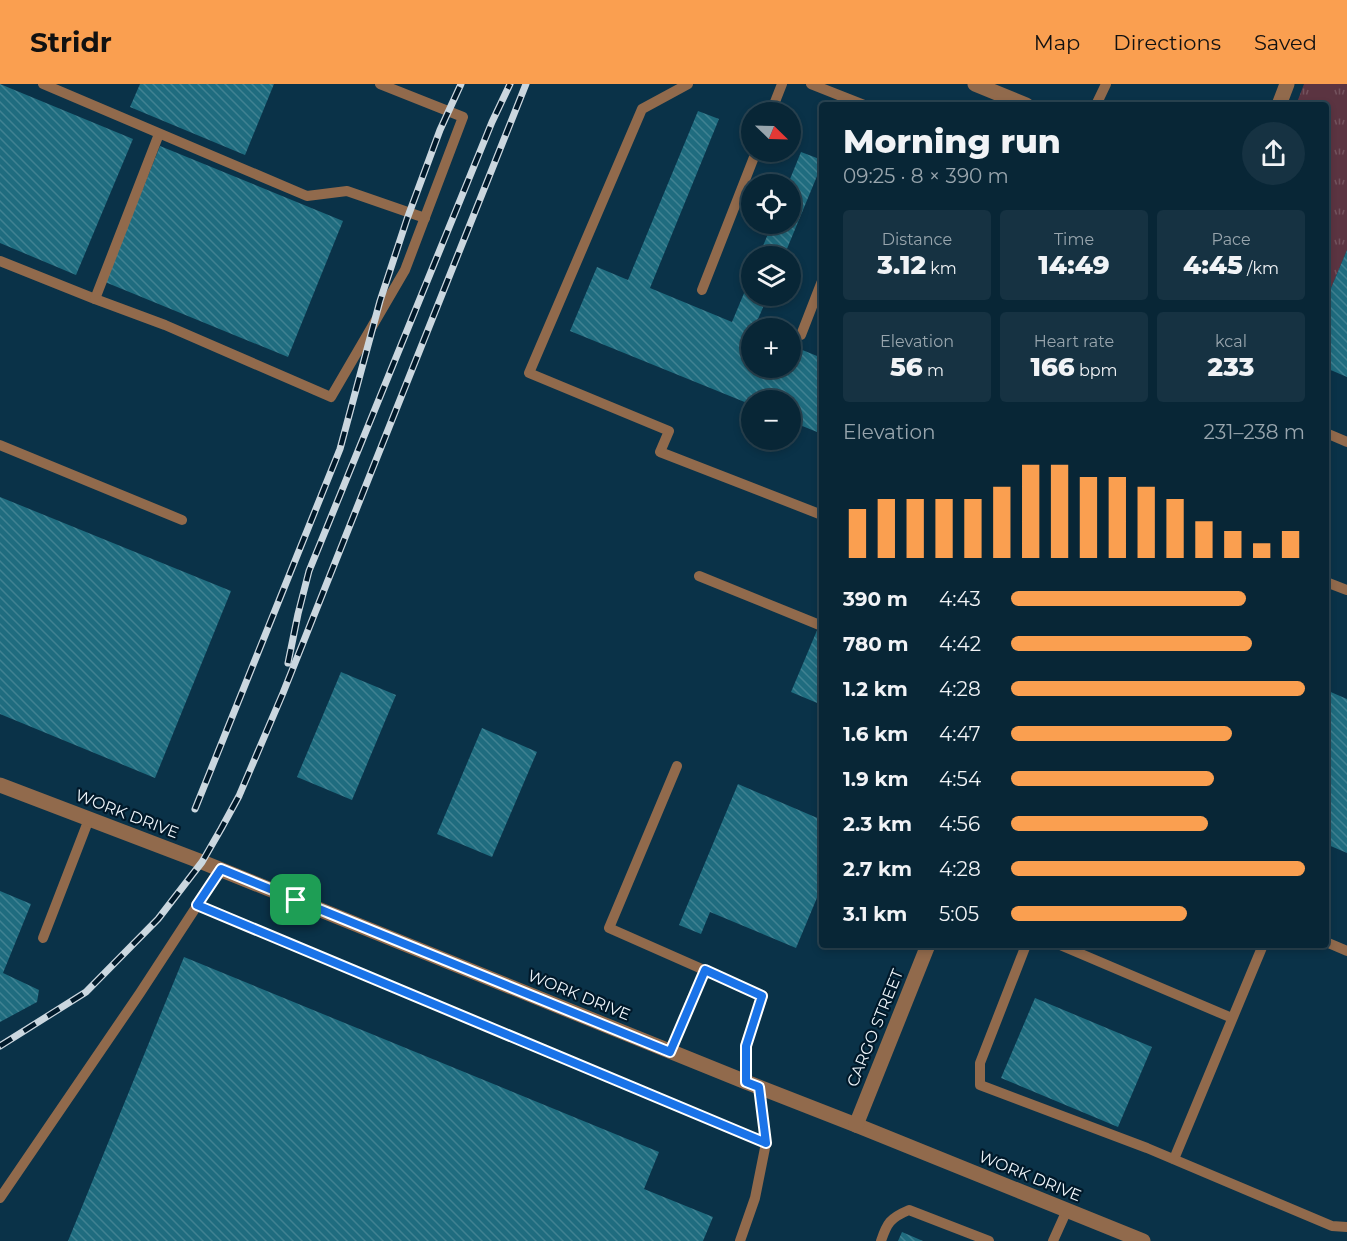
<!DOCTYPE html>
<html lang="en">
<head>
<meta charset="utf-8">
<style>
  body { margin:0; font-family:Montserrat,sans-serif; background:#163242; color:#f1f3f6; height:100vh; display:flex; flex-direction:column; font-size:22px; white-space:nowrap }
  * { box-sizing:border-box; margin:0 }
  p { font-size:20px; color:#98a5ad }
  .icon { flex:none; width:33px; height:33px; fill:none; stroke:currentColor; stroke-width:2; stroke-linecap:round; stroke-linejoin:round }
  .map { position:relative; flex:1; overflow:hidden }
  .drawer { position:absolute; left:819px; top:18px; width:510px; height:846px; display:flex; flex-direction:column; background:#082636; border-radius:6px; box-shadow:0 3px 9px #0003,0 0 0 2px #294351 }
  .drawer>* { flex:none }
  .needle { width:39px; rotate:113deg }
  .tools { position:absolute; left:741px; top:18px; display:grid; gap:12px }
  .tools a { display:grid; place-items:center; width:60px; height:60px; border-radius:50%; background:#082636; box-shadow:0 3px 9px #0003,0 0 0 2px #294351; font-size:30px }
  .pin { position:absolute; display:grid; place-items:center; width:51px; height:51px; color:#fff; margin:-26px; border-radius:12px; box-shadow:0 3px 9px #0006 }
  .round { display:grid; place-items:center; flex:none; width:63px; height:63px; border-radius:32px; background:#163242 }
  .head { display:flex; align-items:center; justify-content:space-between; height:102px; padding:0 24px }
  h1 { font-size:33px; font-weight:800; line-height:45px }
  .metrics { display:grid; grid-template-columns:repeat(3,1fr); gap:9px; height:102px; padding:6px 24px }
  .metrics div { display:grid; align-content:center; border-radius:6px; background:#163242; text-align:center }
  .metrics b { font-size:26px; font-weight:800 }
  .metrics small { font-size:16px; font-weight:400 }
  .metrics p { font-size:16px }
  .chart { height:168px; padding:12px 24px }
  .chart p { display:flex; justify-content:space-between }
  .chart svg { width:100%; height:108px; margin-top:6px; stroke:#fa9f50; stroke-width:6 }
  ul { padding:0 24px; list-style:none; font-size:20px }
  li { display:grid; grid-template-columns:96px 72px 1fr; align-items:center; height:45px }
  li i { height:15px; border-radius:8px; background:#fa9f50 }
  header { display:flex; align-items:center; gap:36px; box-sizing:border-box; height:84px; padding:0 30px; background:#fa9f50; color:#111 }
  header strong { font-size:28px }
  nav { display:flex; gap:33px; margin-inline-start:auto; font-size:21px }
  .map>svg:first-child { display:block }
  .grass { fill:url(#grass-tufts) }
  .building { fill:url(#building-back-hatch) }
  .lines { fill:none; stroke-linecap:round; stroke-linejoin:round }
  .service { stroke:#916a4c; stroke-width:10 }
  .minor { stroke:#916a4c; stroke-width:15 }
  .rail-casing { stroke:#cbd7df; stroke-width:7 }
  .rail { stroke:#00192a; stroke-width:4.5; stroke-dasharray:14; stroke-linecap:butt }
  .route-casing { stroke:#fff; stroke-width:12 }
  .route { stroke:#1a73e8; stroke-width:8 }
  .labels { text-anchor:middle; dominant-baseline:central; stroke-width:4.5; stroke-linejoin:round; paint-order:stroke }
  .street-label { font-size:16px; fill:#eff6fb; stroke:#00192a }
</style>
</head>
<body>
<header>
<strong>Stridr</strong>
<nav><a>Map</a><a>Directions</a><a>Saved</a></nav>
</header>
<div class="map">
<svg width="1347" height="1157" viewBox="0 0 1347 1157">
  <defs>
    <pattern id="grass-tufts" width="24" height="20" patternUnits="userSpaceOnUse" patternTransform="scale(1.5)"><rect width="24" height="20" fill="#5b3441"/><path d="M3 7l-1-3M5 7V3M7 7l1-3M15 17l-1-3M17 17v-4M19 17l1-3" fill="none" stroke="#73525d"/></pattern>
    <pattern id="building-back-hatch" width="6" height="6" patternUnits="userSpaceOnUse" patternTransform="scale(1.5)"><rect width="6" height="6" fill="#1f6c7f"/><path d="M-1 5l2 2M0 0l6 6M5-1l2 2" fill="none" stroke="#408292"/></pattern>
  </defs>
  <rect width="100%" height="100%" fill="#0a3248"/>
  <!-- grass -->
  <polygon class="grass" points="1304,0 1347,0 1347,166 1326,216 1326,21 1296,21"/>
  <!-- building -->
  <g class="building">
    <polygon points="0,0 133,55 76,191 0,159"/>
    <polygon points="140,0 274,0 245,71 130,23"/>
    <polygon points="698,27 719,35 650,204 732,238 752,190 752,212 768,212 754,244 752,244 752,284 790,284 790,261 822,274 822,350 790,337 790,316 752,316 752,321 570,247 597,183 628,196"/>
    <polygon points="160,62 343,137 288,273 105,198"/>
    <polygon points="801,68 822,76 822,80 784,172 759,172 772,140 790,140 790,100 788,100"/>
    <polygon points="1347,166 1347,293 1326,284 1326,216"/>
    <polygon points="0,413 231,507 155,694 0,630"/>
    <polygon points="818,544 822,545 822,621 791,608"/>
    <polygon points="341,588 396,611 352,716 297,693"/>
    <polygon points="1326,606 1347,615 1347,769 1326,760"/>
    <polygon points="482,644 537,668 492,773 437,750"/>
    <polygon points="738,700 822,736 822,810 819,809 796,864 710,828 701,850 679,841"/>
    <polygon points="0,807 31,820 3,889 39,906 37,918 0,938"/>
    <polygon points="184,873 659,1068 644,1105 713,1133 703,1157 68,1157"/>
    <polygon points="1035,914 1152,963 1118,1043 1001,994"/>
    <polygon points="902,1148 923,1157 898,1157"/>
  </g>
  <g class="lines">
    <!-- service -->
    <g class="service">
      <polyline points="43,0 307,112 347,107 425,134"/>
      <polyline points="688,0 642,25 529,289 669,347 660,368 822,431"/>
      <polyline points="811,0 864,21"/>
      <polyline points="1096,21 1106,0"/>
      <polyline points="771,28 782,0"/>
      <polyline points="0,177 95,215 165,241 331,313 405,186 463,33 380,0"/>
      <polyline points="702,206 756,68"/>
      <polyline points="95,215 159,50"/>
      <polyline points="801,251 822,197"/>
      <polyline points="1326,349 1347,358"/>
      <polyline points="0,361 182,436"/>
      <polyline points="699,492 822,542"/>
      <polyline points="1326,498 1347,506"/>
      <polyline points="677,682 609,844 763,912 745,962 746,998"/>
      <polyline points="197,821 766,1059"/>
      <polyline points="43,854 89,735"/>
      <polyline points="1326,858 1347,867"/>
      <polyline points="1026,861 980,979 980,1001 1147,1064 1332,1142 1347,1143"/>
      <polyline points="1060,861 1232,934"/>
      <polyline points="670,968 705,887"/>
      <polyline points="1174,1075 1263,861"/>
      <polyline points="0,1114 140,909 221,785"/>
      <polyline points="740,1157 755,1114 766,1059 759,1003"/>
      <path d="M 881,1157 C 887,1139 890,1134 909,1126 L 989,1157"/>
      <polyline points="1053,1157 1067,1126"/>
    </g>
    <!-- minor -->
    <g class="minor">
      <polyline points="975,0 1026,21"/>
      <polyline points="1279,21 1287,0"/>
      <polyline points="0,701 202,778 746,998 856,1041 1143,1157"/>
      <polyline points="856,1041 928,861"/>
    </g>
    <defs>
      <g id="rail">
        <polyline points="288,579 298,530 309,487 492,38 510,0"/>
        <polyline points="195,725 340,365 380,217 407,135 440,46 461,0"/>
        <polyline points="0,962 86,908 158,835 202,778 221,745 239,712 283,609 526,0"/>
      </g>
    </defs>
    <!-- rail casing -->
    <use href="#rail" class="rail-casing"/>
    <!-- rail -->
    <use href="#rail" class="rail"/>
  </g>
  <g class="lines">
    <defs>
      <polygon id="route" points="221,785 670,968 705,886 762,912 746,962 746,998 759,1003 766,1059 197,821"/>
    </defs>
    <!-- route casing -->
    <use href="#route" class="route-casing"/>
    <!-- route -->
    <use href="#route" class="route"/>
  </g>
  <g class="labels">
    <!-- street labels -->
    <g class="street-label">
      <text transform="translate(127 730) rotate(21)">WORK DRIVE</text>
      <text transform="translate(579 911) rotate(22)">WORK DRIVE</text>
      <text transform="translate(875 944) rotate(-68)">CARGO STREET</text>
      <text transform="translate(1030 1092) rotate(22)">WORK DRIVE</text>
    </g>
  </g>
</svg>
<div class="tools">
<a><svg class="needle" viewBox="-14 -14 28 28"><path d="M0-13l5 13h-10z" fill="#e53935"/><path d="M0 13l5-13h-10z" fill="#98a5ad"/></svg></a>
<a><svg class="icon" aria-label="locate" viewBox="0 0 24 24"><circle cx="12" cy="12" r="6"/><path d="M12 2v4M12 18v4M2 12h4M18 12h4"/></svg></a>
<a><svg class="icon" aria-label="layers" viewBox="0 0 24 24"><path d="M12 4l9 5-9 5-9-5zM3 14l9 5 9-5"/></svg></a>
<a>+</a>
<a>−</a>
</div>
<div class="pin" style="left:296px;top:816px;background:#1e9e55"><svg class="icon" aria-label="arrive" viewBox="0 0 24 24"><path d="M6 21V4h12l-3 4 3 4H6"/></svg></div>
<section class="drawer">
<div class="head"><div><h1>Morning run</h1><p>09:25 · 8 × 390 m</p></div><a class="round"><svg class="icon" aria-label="share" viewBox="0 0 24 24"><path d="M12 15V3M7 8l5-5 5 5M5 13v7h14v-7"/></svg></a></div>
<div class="metrics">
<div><p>Distance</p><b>3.12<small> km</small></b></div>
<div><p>Time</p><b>14:49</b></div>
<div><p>Pace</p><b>4:45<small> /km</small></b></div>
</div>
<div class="metrics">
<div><p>Elevation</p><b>56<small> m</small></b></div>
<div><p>Heart rate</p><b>166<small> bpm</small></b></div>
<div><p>kcal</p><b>233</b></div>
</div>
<div class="chart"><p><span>Elevation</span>231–238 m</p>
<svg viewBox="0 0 160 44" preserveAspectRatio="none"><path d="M5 44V24M15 44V20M25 44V20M35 44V20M45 44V20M55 44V15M65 44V6M75 44V6M85 44V11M95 44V11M105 44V15M115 44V20M125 44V29M135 44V33M145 44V38M155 44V33"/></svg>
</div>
<ul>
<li><b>390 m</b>4:43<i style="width:80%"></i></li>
<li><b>780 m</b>4:42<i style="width:82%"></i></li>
<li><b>1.2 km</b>4:28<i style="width:100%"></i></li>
<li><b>1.6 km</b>4:47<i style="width:75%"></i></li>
<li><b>1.9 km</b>4:54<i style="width:69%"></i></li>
<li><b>2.3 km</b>4:56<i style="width:67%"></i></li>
<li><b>2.7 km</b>4:28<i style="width:100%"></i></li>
<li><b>3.1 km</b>5:05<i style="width:60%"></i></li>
</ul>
</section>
</div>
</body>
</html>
